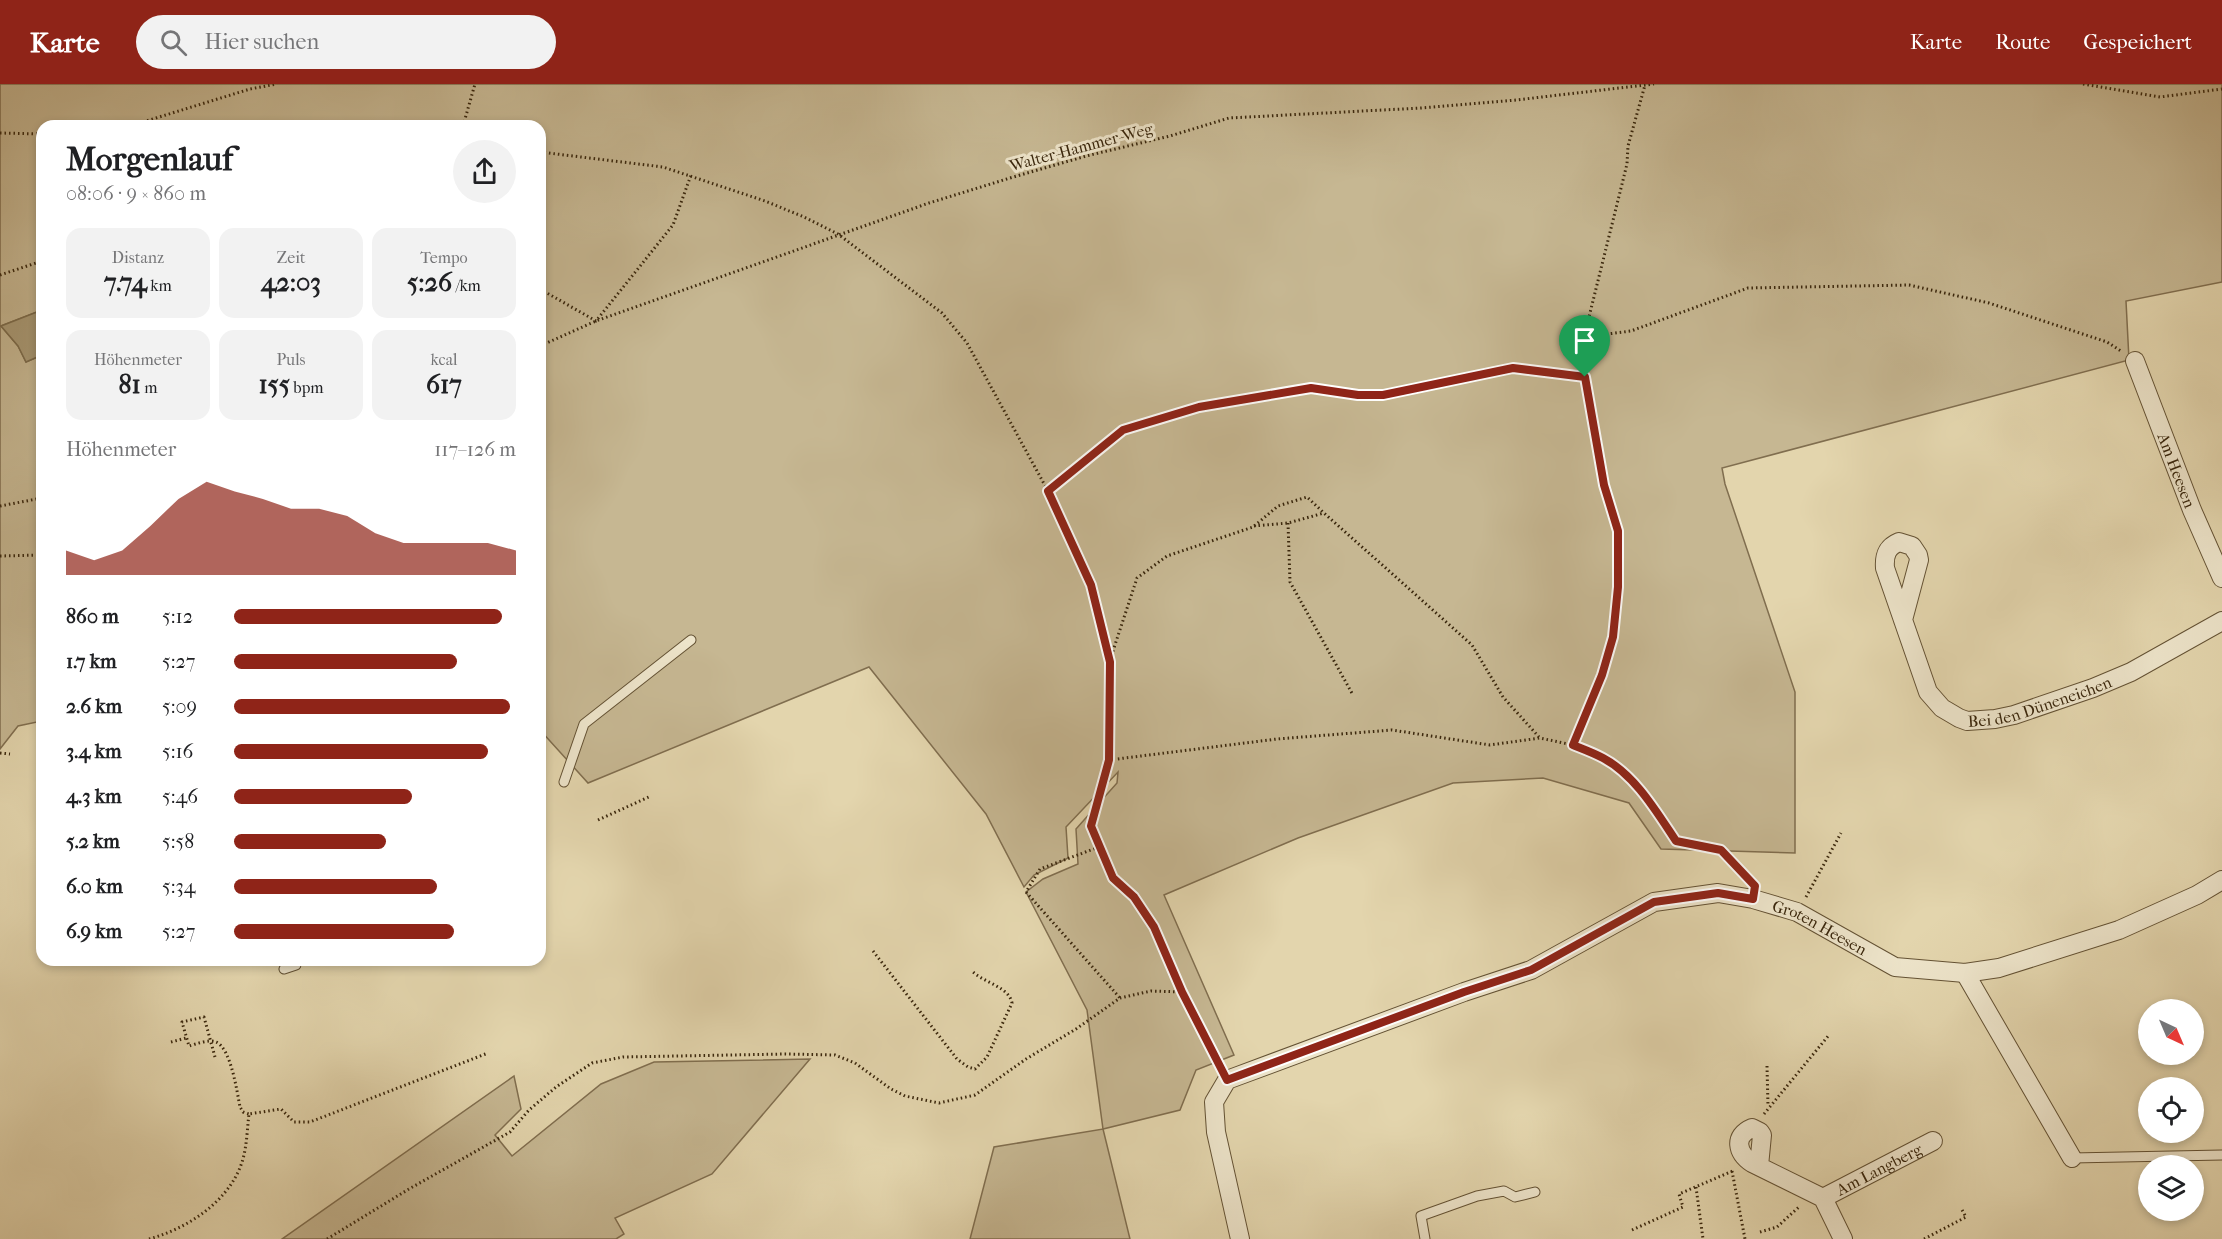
<!DOCTYPE html>
<html lang="de">
<head>
<meta charset="utf-8">
<style>
  body { margin:0; font-family:"IM FELL French Canon",serif; background:#f2f2f2; color:#202124; height:100vh; display:flex; flex-direction:column; font-size:22px; white-space:nowrap }
  * { box-sizing:border-box; margin:0 }
  p { font-size:20px; color:#757577 }
  .icon { flex:none; width:33px; height:33px; fill:none; stroke:currentColor; stroke-width:2; stroke-linecap:round; stroke-linejoin:round }
  .map { position:relative; flex:1; overflow:hidden }
  .details { position:absolute; left:36px; top:36px; width:510px; height:846px; display:flex; flex-direction:column; background:#fff; border-radius:18px; box-shadow:0 3px 9px #0003 }
  .details>* { flex:none }
  .needle { width:39px; rotate:136deg }
  .tools { position:absolute; left:2138px; top:915px; display:grid; gap:12px }
  .tools a { display:grid; place-items:center; width:66px; height:66px; border-radius:50%; background:#fff; box-shadow:0 3px 9px #0003; font-size:30px }
  .pin { position:absolute; display:grid; place-items:center; width:51px; height:51px; color:#fff; margin:-62px -26px; border-radius:50% 50% 50% 0; rotate:-45deg; box-shadow:0 0 6px #0007 }
  .pin .icon { rotate:45deg }
  .round { display:grid; place-items:center; flex:none; width:63px; height:63px; border-radius:32px; background:#f2f2f2 }
  .head { display:flex; align-items:center; justify-content:space-between; height:102px; padding:0 30px }
  h1 { font-size:33px; font-weight:700; line-height:45px }
  .metrics { display:grid; grid-template-columns:repeat(3,1fr); gap:9px; height:102px; padding:6px 30px }
  .metrics div { display:grid; align-content:center; border-radius:15px; background:#f2f2f2; text-align:center }
  .metrics b { font-size:26px; font-weight:700 }
  .metrics small { font-size:16px; font-weight:400 }
  .metrics p { font-size:16px }
  .chart { height:168px; padding:12px 30px }
  .chart p { display:flex; justify-content:space-between }
  .chart svg { width:100%; height:108px; margin-top:6px; fill:#8f2418; opacity:.7 }
  ul { padding:0 30px; list-style:none; font-size:20px }
  li { display:grid; grid-template-columns:96px 72px 1fr; align-items:center; height:45px }
  li i { height:15px; border-radius:8px; background:#8f2418 }
  header { display:flex; align-items:center; gap:36px; box-sizing:border-box; height:84px; padding:0 30px; background:#8f2418; color:#fff }
  header strong { font-size:28px }
  nav { display:flex; gap:33px; margin-inline-start:auto; font-size:21px }
  .search { width:420px; height:54px; background:#f2f2f2; display:flex; align-items:center; gap:15px; box-sizing:border-box; padding:0 21px; border-radius:33px; color:#757577; font-size:22px }
  .map>svg:first-child { display:block }
  .green { fill:#c6b792; stroke:#806e4f; stroke-width:1.5 }
  .water { fill:#a99a76; stroke:#7c6c4c; stroke-width:1.5 }
  .lines { fill:none; stroke-linecap:round; stroke-linejoin:round }
  .lane-casing { stroke:#645234; stroke-width:11 }
  .street-casing { stroke:#645234; stroke-width:20 }
  .path { stroke:#39260c; stroke-width:3; stroke-dasharray:1.5 3; stroke-linecap:butt }
  .lane { stroke:#ede4ca; stroke-width:9 }
  .street { stroke:#ede4ca; stroke-width:18 }
  .route-casing { stroke:#fff; stroke-width:12 }
  .route { stroke:#8f2418; stroke-width:8 }
  .labels { text-anchor:middle; dominant-baseline:central; stroke-width:6; stroke-linejoin:round; paint-order:stroke }
  .street-label { font-size:16px; fill:#39260c; stroke:#ede4ca }
</style>
</head>
<body>
<header>
<strong>Karte</strong>
<div class="search"><svg class="icon" aria-label="search" viewBox="0 0 24 24"><circle cx="10" cy="10" r="6"/><path d="M15 15l6 6"/></svg>Hier suchen</div>
<nav><a>Karte</a><a>Route</a><a>Gespeichert</a></nav>
</header>
<div class="map">
<svg width="2222" height="1155" viewBox="0 0 2222 1155">
  <rect width="100%" height="100%" fill="#e3d5ad"/>
  <filter id="stains"><feTurbulence type="fractalNoise" baseFrequency=".00333" numOctaves="4"/><feColorMatrix values="0 0 0 0 .2 0 0 0 0 .09 0 0 0 0 .02 0 0 0 .5 -.17"/></filter>
  <radialGradient id="worn" r=".72"><stop offset=".6" stop-color="#630" stop-opacity="0"/><stop offset="1" stop-color="#630" stop-opacity=".3"/></radialGradient>
  <!-- green -->
  <g class="green">
    <polygon points="0,0 2222,0 2222,198 2126,217 2129,276 1722,384 1725,400 1795,608 1795,769 1661,765 1629,719 1543,694 1453,699 1298,754 1164,811 1234,971 1196,986 1180,1026 1103,1045 1087,926 1026,808 1043,795 1078,780 1076,745 1117,699 1118,688 1066,743 1068,774 1034,791 1024,803 986,730 869,583 588,699 540,646 540,42 42,42 42,226 1,242 18,262 26,278 42,271 42,637 18,642 0,665"/>
    <polygon points="810,975 712,1090 615,1134 624,1150 616,1155 282,1155 514,992 521,1025 495,1051 512,1072 601,1000 654,978"/>
    <polygon points="1103,1045 1130,1155 970,1155 994,1063"/>
  </g>
  <!-- water -->
  <polygon class="water" points="42,226 42,271 26,278 18,262 1,242"/>
  <g class="lines">
    <defs>
      <g id="lane">
        <polyline points="564,698 584,640 691,556"/>
        <polyline points="284,885 296,881 294,876"/>
        <polyline points="2072,1074 2222,1071"/>
        <polyline points="1425,1155 1421,1132 1477,1112 1504,1107 1515,1113 1535,1108"/>
      </g>
      <g id="street">
        <path id="s1" d="M 2135,277 L 2192,426 L 2222,494"/>
        <path id="s2" d="M 1903,536 L 1919,476 L 1918,471 L 1912,462 L 1899,458 C 1887,463 1884,471 1885,484 L 1928,608 L 1942,624 L 1959,634 L 1967,637 L 1995,635 L 2014,631 L 2093,604 L 2131,588 L 2222,537"/>
        <polyline points="1965,889 2072,1074"/>
        <path d="M 1759,1082 L 1762,1051 L 1760,1048 L 1752,1044 C 1733,1052 1737,1069 1752,1079 L 1823,1114 L 1843,1155"/>
        <path id="s3" d="M 1823,1114 L 1933,1057"/>
        <path id="s4" d="M 1240,1155 L 1216,1048 L 1214,1018 L 1227,996 L 1464,908 L 1531,886 L 1654,818 L 1718,809 L 1753,815 L 1797,828 L 1895,883 L 1965,889 L 1999,884 L 2119,846 L 2197,811 L 2222,796"/>
      </g>
    </defs>
    <!-- lane casing -->
    <use href="#lane" class="lane-casing"/>
    <!-- street casing -->
    <use href="#street" class="street-casing"/>
    <!-- path -->
    <g class="path">
      <polyline points="2083,0 2160,13 2222,5"/>
      <polyline points="130,42 250,5 277,0"/>
      <polyline points="463,42 475,0"/>
      <polyline points="0,49 42,50"/>
      <polyline points="540,68 663,83 765,117 804,133 838,150 942,229 967,259 1048,407 1091,501 1110,578 1109,676"/>
      <polyline points="0,191 42,177"/>
      <polyline points="540,205 596,237 673,141 691,91"/>
      <polyline points="1584,253 1631,247 1748,204 1909,201 1989,219 2107,258 2121,267"/>
      <polyline points="540,262 596,237 929,119 1010,94 1086,72 1170,52 1229,34 1421,24 1516,16 1654,0"/>
      <polyline points="1048,407 1123,346 1199,323 1311,304 1358,311 1383,311 1513,284 1585,293"/>
      <polyline points="0,422 42,414"/>
      <polyline points="1288,439 1290,498 1353,611"/>
      <polyline points="1254,442 1288,439 1324,429"/>
      <polyline points="0,472 42,471"/>
      <polyline points="1110,576 1137,494 1167,472 1253,443 1278,422 1307,413 1324,429 1472,561 1503,613 1539,653"/>
      <polyline points="1573,661 1602,591 1613,553 1618,503 1618,447 1604,401 1595,354 1585,293 1584,253 1627,80 1628,62 1645,1"/>
      <polyline points="0,669 10,670"/>
      <polyline points="598,736 651,712"/>
      <polyline points="1099,763 1040,785 1026,808 1120,914"/>
      <polyline points="1806,813 1841,749"/>
      <path d="M 873,867 L 957,975 L 968,983 L 975,985 L 987,973 L 1012,919 C 1009,903 985,899 973,888"/>
      <polyline points="171,958 186,954"/>
      <path d="M 215,973 L 204,933 L 182,938 L 189,962 C 196,960 209,955 216,958 C 231,964 237,1008 240,1023 L 243,1028 L 249,1030"/>
      <polyline points="1219,981 1182,908 1154,843 1134,813 1113,794 1091,742 1108,687 1109,676 1277,655 1392,646 1490,661 1540,654 1573,661 1603,674 1618,684 1633,698 1676,757 1721,766 1749,795"/>
      <polyline points="1767,982 1768,1022"/>
      <polyline points="1764,1030 1829,951"/>
      <polyline points="1732,1087 1745,1155"/>
      <polyline points="1696,1103 1703,1155"/>
      <polyline points="1632,1146 1683,1123 1679,1110 1735,1086"/>
      <polyline points="1760,1148 1777,1143 1800,1122"/>
      <path d="M 149,1155 C 186,1145 227,1119 241,1081 C 247,1065 247,1046 249,1030 L 281,1025 L 294,1038 L 310,1038 L 488,969"/>
      <polyline points="327,1155 409,1105 510,1048 529,1026 556,1003 592,979 623,973 786,970 835,971 855,979 891,1005 905,1012 939,1019 975,1011 1026,975 1076,945 1120,914 1151,907 1182,908"/>
      <polyline points="1924,1155 1966,1133 1961,1124"/>
    </g>
    <!-- lane -->
    <use href="#lane" class="lane"/>
    <!-- street -->
    <use href="#street" class="street"/>
  </g>
  <g class="lines">
    <defs>
      <path id="route" d="M 1513,284 L 1585,293 L 1604,401 L 1618,447 L 1618,503 L 1613,553 L 1602,591 L 1573,661 C 1583,665 1594,669 1603,674 C 1635,691 1656,727 1676,757 L 1721,766 L 1755,802 L 1753,815 L 1718,809 L 1654,818 L 1531,886 L 1464,908 L 1227,996 L 1182,908 L 1154,843 L 1134,813 L 1113,794 L 1091,742 L 1109,676 L 1110,578 L 1091,501 L 1048,407 L 1123,346 L 1199,323 L 1311,304 L 1358,311 L 1383,311 Z"/>
    </defs>
    <!-- route casing -->
    <use href="#route" class="route-casing"/>
    <!-- route -->
    <use href="#route" class="route"/>
  </g>
  <g class="labels">
    <!-- street labels -->
    <g class="street-label">
      <text transform="translate(1081 63) rotate(-15)">Walter-Hammer-Weg</text>
      <text stroke="none"><textPath href="#s1" startOffset="117">Am Heesen</textPath></text>
      <text stroke="none"><textPath href="#s2" startOffset="380">Bei den Düneneichen</textPath></text>
      <text stroke="none"><textPath href="#s4" startOffset="802">Groten Heesen</textPath></text>
      <text stroke="none"><textPath href="#s3" startOffset="63">Am Langberg</textPath></text>
    </g>
  </g>
  <rect width="100%" height="100%" filter="url(#stains)"/>
  <rect width="100%" height="100%" fill="url(#worn)"/>
</svg>
<div class="tools">
<a><svg class="needle" viewBox="-14 -14 28 28"><path d="M0-13l5 13h-10z" fill="#e53935"/><path d="M0 13l5-13h-10z" fill="#757577"/></svg></a>
<a><svg class="icon" aria-label="locate" viewBox="0 0 24 24"><circle cx="12" cy="12" r="6"/><path d="M12 2v4M12 18v4M2 12h4M18 12h4"/></svg></a>
<a><svg class="icon" aria-label="layers" viewBox="0 0 24 24"><path d="M12 4l9 5-9 5-9-5zM3 14l9 5 9-5"/></svg></a>
</div>
<div class="pin" style="left:1585px;top:293px;background:#1e9e55"><svg class="icon" aria-label="arrive" viewBox="0 0 24 24"><path d="M6 21V4h12l-3 4 3 4H6"/></svg></div>
<section class="details">
<div class="head"><div><h1>Morgenlauf</h1><p>08:06 · 9 × 860 m</p></div><a class="round"><svg class="icon" aria-label="share" viewBox="0 0 24 24"><path d="M12 15V3M7 8l5-5 5 5M5 13v7h14v-7"/></svg></a></div>
<div class="metrics">
<div><p>Distanz</p><b>7.74<small> km</small></b></div>
<div><p>Zeit</p><b>42:03</b></div>
<div><p>Tempo</p><b>5:26<small> /km</small></b></div>
</div>
<div class="metrics">
<div><p>Höhenmeter</p><b>81<small> m</small></b></div>
<div><p>Puls</p><b>155<small> bpm</small></b></div>
<div><p>kcal</p><b>617</b></div>
</div>
<div class="chart"><p><span>Höhenmeter</span>117–126 m</p>
<svg viewBox="0 0 160 44" preserveAspectRatio="none"><path d="M0 44V34L10 38L20 34L30 24L40 13L50 6L60 10L70 13L80 17L90 17L100 20L110 27L120 31L130 31L140 31L150 31L160 34V44z"/></svg>
</div>
<ul>
<li><b>860 m</b>5:12<i style="width:95%"></i></li>
<li><b>1.7 km</b>5:27<i style="width:79%"></i></li>
<li><b>2.6 km</b>5:09<i style="width:98%"></i></li>
<li><b>3.4 km</b>5:16<i style="width:90%"></i></li>
<li><b>4.3 km</b>5:46<i style="width:63%"></i></li>
<li><b>5.2 km</b>5:58<i style="width:54%"></i></li>
<li><b>6.0 km</b>5:34<i style="width:72%"></i></li>
<li><b>6.9 km</b>5:27<i style="width:78%"></i></li>
</ul>
</section>
</div>
</body>
</html>
